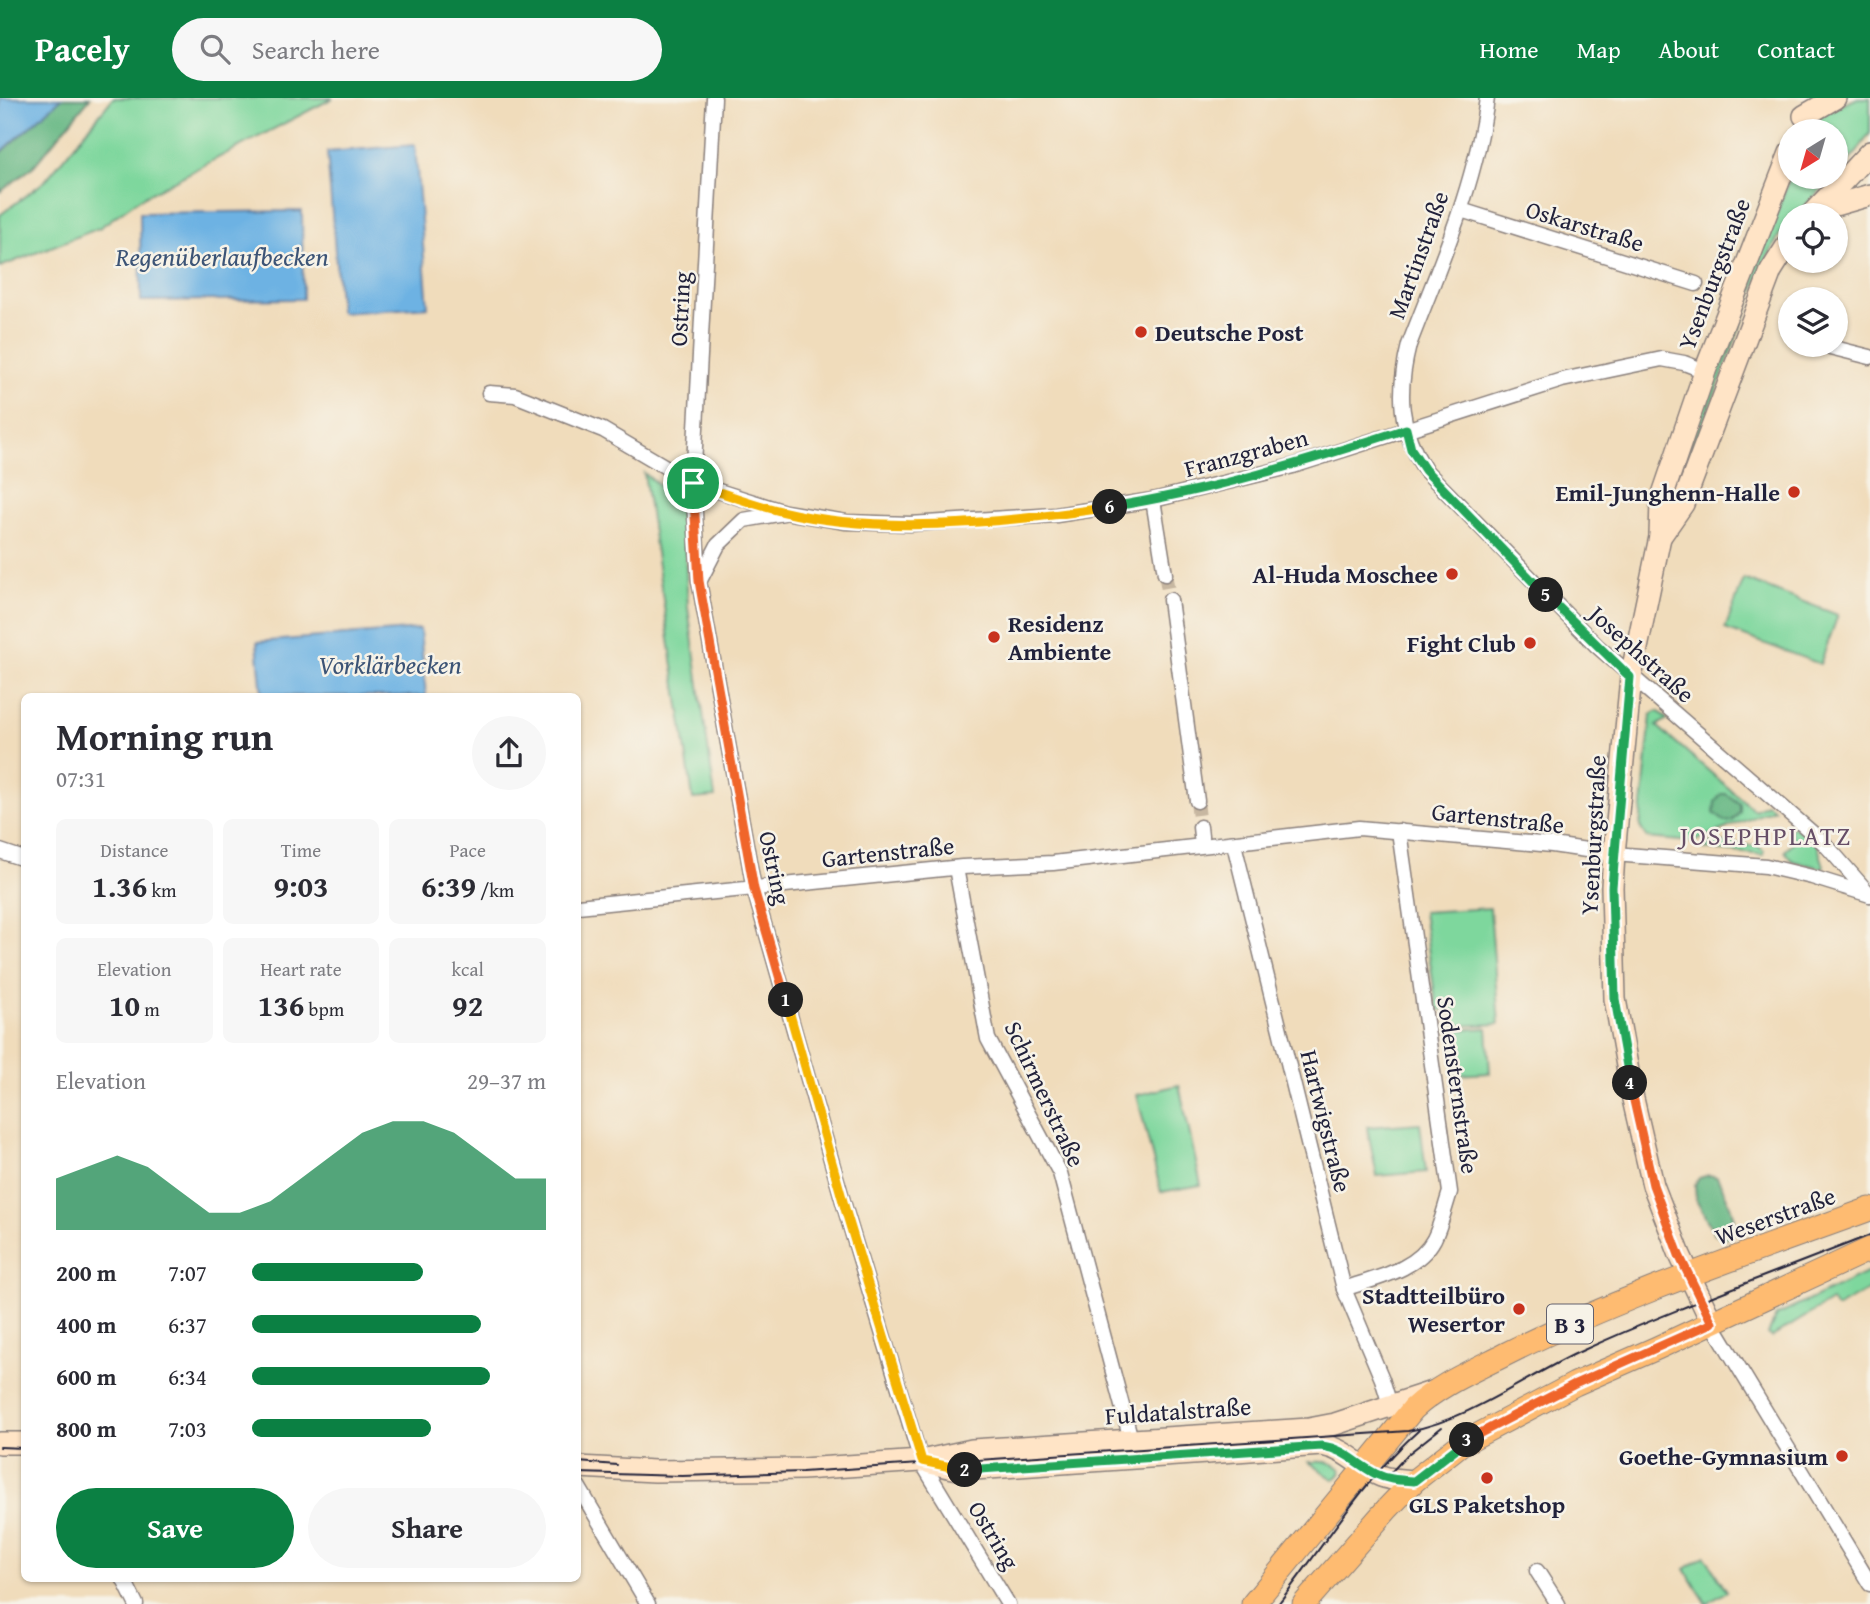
<!DOCTYPE html>
<html lang="en">
<head>
<meta charset="utf-8">
<style>
  body { margin:0; font-family:"Gentium Book Plus",serif; background:#f7f7f7; color:#2b2b33; height:100vh; display:flex; flex-direction:column; font-size:26px; white-space:nowrap }
  * { box-sizing:border-box; margin:0 }
  p { font-size:23px; color:#7c7c81 }
  .icon { flex:none; width:38px; height:38px; fill:none; stroke:currentColor; stroke-width:2; stroke-linecap:round; stroke-linejoin:round }
  .map { position:relative; flex:1; overflow:hidden }
  .sheet { position:absolute; left:21px; top:595px; width:560px; height:889px; display:flex; flex-direction:column; background:#fff; border-radius:10px; box-shadow:0 2px 5px #0004 }
  .sheet>* { flex:none }
  .needle { width:46px; rotate:217deg }
  .tools { position:absolute; left:1778px; top:21px; display:grid; gap:14px }
  .tools a { display:grid; place-items:center; width:70px; height:70px; border-radius:50%; background:#fff; box-shadow:0 2px 5px #0004; font-size:35px }
  .pin { position:absolute; display:grid; place-items:center; width:60px; height:60px; color:#fff; margin:-30px; border:4px solid #fff; border-radius:50%; box-shadow:0 2px 7px #0007 }
  .km { position:absolute; width:35px; height:35px; margin:-18px; border-radius:50%; background:#222; color:#fff; font-size:19px; line-height:35px; text-align:center }
  .round { display:grid; place-items:center; flex:none; width:74px; height:74px; border-radius:37px; background:#f7f7f7 }
  .overview { display:flex; align-items:center; justify-content:space-between; height:119px; padding:0 35px }
  h1 { font-size:38px; font-weight:600; line-height:52px }
  .metrics { display:grid; grid-template-columns:repeat(3,1fr); gap:10px; height:119px; padding:7px 35px }
  .metrics div { display:grid; align-content:center; border-radius:10px; background:#f7f7f7; text-align:center }
  .metrics b { font-size:30px; font-weight:600 }
  .metrics small { font-size:19px; font-weight:400 }
  .metrics p { font-size:19px }
  .chart { height:196px; padding:14px 35px }
  .chart p { display:flex; justify-content:space-between }
  .chart svg { width:100%; height:126px; margin-top:7px; fill:#0b8043; opacity:.7 }
  .action { display:flex; gap:14px; margin-top:auto; padding:14px 35px }
  .action a { flex:1; height:80px; border-radius:42px; background:#0b8043; color:#fff; font-size:28px; font-weight:600; line-height:80px; text-align:center }
  .action a+a { background:#f7f7f7; color:#2b2b33 }
  ul { padding:0 35px; list-style:none; font-size:23px }
  li { display:grid; grid-template-columns:112px 84px 1fr; align-items:center; height:52px }
  li i { height:18px; border-radius:9px; background:#0b8043 }
  header { display:flex; align-items:center; gap:42px; box-sizing:border-box; height:98px; padding:0 35px; background:#0b8043; color:#fff }
  header strong { font-size:33px }
  nav { display:flex; gap:38px; margin-inline-start:auto; font-size:24px }
  .search { width:490px; height:63px; background:#f7f7f7; display:flex; align-items:center; gap:18px; box-sizing:border-box; padding:0 24px; border-radius:38px; color:#7c7c81; font-size:26px }
  .map>svg:first-child { display:block }
  .green { fill:#7ed79d; stroke:#507c6c; stroke-width:2 }
  .forest { fill:#66b884; stroke:#446d60; stroke-width:2 }
  .water { fill:#6db2e3; stroke:#486a8f; stroke-width:2 }
  .lines { fill:none; stroke-linecap:round; stroke-linejoin:round }
  .minor-tunnel { stroke:#c7b7a1; stroke-width:14; stroke-dasharray:14 7; stroke-linecap:butt }
  .minor-casing { stroke:#897f7b; stroke-width:17 }
  .secondary-casing { stroke:#897f7b; stroke-width:24 }
  .primary-casing { stroke:#897f7b; stroke-width:25 }
  .minor { stroke:#fff; stroke-width:14 }
  .secondary { stroke:#ffe4c6; stroke-width:21 }
  .primary { stroke:#febb71; stroke-width:23 }
  .tram { stroke:#22223b; stroke-width:2 }
  .split-1-casing { stroke:#fff; stroke-width:14 }
  .split-2-casing { stroke:#fff; stroke-width:14 }
  .split-3-casing { stroke:#fff; stroke-width:14 }
  .split-4-casing { stroke:#fff; stroke-width:14 }
  .split-5-casing { stroke:#fff; stroke-width:14 }
  .split-6-casing { stroke:#fff; stroke-width:14 }
  .split-7-casing { stroke:#fff; stroke-width:14 }
  .split-1 { stroke:#f0652b; stroke-width:9 }
  .split-2 { stroke:#f5b400; stroke-width:9 }
  .split-3 { stroke:#22a559; stroke-width:9 }
  .split-4 { stroke:#f0652b; stroke-width:9 }
  .split-5 { stroke:#22a559; stroke-width:9 }
  .split-6 { stroke:#22a559; stroke-width:9 }
  .split-7 { stroke:#f5b400; stroke-width:9 }
  .poi-dot { fill:#c8321e; stroke:#f7f3e8; stroke-width:2.5 }
  .labels { text-anchor:middle; dominant-baseline:central; stroke-width:5; stroke-linejoin:round; paint-order:stroke }
  .shield { fill:#f7f3e8; stroke:#62616f; stroke-width:2 }
  .shield-label { font-size:23px; font-weight:bold; fill:#22223b }
  .street-label { font-size:24px; fill:#22223b; stroke:#f7f3e8 }
  .poi-label { font-size:24px; font-weight:bold; fill:#22223b; stroke:#f7f3e8; text-anchor:end }
  .water-label { font-size:26px; font-style:italic; fill:#3c5476; stroke:#f7f3e8 }
  .neighbourhood-label { font-size:26px; letter-spacing:2px; fill:#664e67; stroke:#f7f3e8 }
</style>
</head>
<body>
<header>
<strong>Pacely</strong>
<div class="search"><svg class="icon" aria-label="search" viewBox="0 0 24 24"><circle cx="10" cy="10" r="6"/><path d="M15 15l6 6"/></svg>Search here</div>
<nav><a>Home</a><a>Map</a><a>About</a><a>Contact</a></nav>
</header>
<div class="map">
<svg width="1870" height="1506" viewBox="0 0 1870 1506">
  <rect width="100%" height="100%" fill="#f7f3e8"/>
  <filter id="ink" filterUnits="userSpaceOnUse"><feTurbulence type="fractalNoise" baseFrequency=".0143" numOctaves="2"/><feDisplacementMap in="SourceGraphic" scale="14" xChannelSelector="R" yChannelSelector="G"/><feConvolveMatrix kernelMatrix="1 2 1 2 8 2 1 2 1" color-interpolation-filters="sRGB"/></filter>
  <filter id="wash" filterUnits="userSpaceOnUse"><feTurbulence type="fractalNoise" baseFrequency=".00686" numOctaves="4" result="noise"/><feDisplacementMap in="SourceGraphic" scale="28" xChannelSelector="R" yChannelSelector="G"/><feGaussianBlur stdDeviation="1.57" result="paint"/><feColorMatrix in="noise" values="0 0 0 0 0 0 0 0 0 0 0 0 0 0 0 0 0 1.4 0 .05"/><feComposite in="paint" operator="in"/></filter>
  <g filter="url(#wash)">
    <rect width="100%" height="100%" fill="#f0dcbb"/>
    <!-- green -->
    <g class="green">
      <polygon points="113,0 333,0 141,100 99,130 0,169 0,117 45,83"/>
      <polygon points="1858,0 1870,0 1870,35 1857,54 1836,76 1836,33 1807,33 1824,14"/>
      <polygon points="1790,79 1833,79 1796,117 1790,117 1790,124 1778,139 1761,173 1673,408 1666,416 1691,336"/>
      <polygon points="644,375 676,402 683,411 688,510 715,699 693,701"/>
      <polygon points="1744,481 1838,517 1820,566 1725,531"/>
      <polygon points="1658,613 1667,621 1657,628 1754,712 1767,706 1774,711 1692,744 1647,740 1640,729 1651,617"/>
      <polygon points="1795,728 1817,746 1824,768 1822,770 1793,763 1785,753 1794,743 1789,732"/>
      <polygon points="1710,744 1758,748 1764,753 1764,757 1704,751"/>
      <polygon points="1490,810 1499,926 1456,928 1454,912 1437,912 1423,814"/>
      <polygon points="1487,930 1490,975 1456,977 1454,932"/>
      <polygon points="1179,987 1201,1087 1161,1094 1137,997"/>
      <polygon points="1420,1025 1426,1074 1377,1078 1367,1029"/>
      <polygon points="1870,1173 1870,1191 1836,1210 1831,1203 1772,1239 1768,1236 1776,1218"/>
      <path d="M 1309,1364 C 1320,1364 1334,1362 1341,1372 L 1340,1376 L 1334,1382 Z"/>
      <polygon points="1705,1458 1727,1493 1707,1506 1685,1471"/>
    </g>
    <!-- forest -->
    <g class="forest">
      <polygon points="62,0 90,0 33,69 0,94 0,56"/>
      <polygon points="1721,696 1726,696 1740,706 1740,714 1732,723 1725,724 1714,715 1715,704"/>
      <path d="M 1709,1077 L 1717,1079 C 1725,1095 1739,1121 1733,1137 L 1724,1140 L 1714,1135 L 1696,1102 L 1695,1087 L 1699,1080 Z"/>
    </g>
    <!-- water -->
    <g class="water">
      <polygon points="0,0 62,0 0,55"/>
      <polygon points="415,47 428,209 340,215 327,54"/>
      <polygon points="302,113 303,201 141,203 140,115"/>
      <polygon points="420,531 426,598 262,598 257,544"/>
    </g>
  </g>
  <g filter="url(#ink)">
    <g class="lines">
      <!-- minor-tunnel -->
      <g class="minor-tunnel">
        <polyline points="1165,476 1170,502"/>
        <polyline points="1197,703 1200,729"/>
      </g>
      <defs>
        <g id="minor">
          <polyline points="714,0 693,385 699,483 754,791 846,1114 921,1363 1008,1506"/>
          <path d="M 1487,0 C 1476,87 1440,166 1409,247 C 1397,294 1399,331 1425,372 L 1597,548 L 1825,746 L 1870,797"/>
          <polyline points="1461,112 1696,186"/>
          <polyline points="1822,247 1870,259"/>
          <polyline points="489,295 515,297 603,332 693,385 785,414 846,424 910,426 1056,417 1153,402 1293,368 1562,282 1662,261 1684,265 1705,273"/>
          <polyline points="1153,402 1165,476"/>
          <polyline points="700,482 718,447 744,422 784,415"/>
          <polyline points="1170,502 1197,703"/>
          <polyline points="1200,729 1202,747"/>
          <polyline points="1234,746 1344,1191 1382,1281 1390,1307"/>
          <polyline points="0,753 24,761"/>
          <polyline points="956,770 988,941 1060,1075 1133,1349"/>
          <polyline points="578,808 962,769 1053,765 1359,730 1552,747 1614,756 1766,768 1812,779 1870,797"/>
          <path d="M 1344,1191 C 1375,1180 1417,1173 1434,1141 C 1441,1127 1445,1109 1450,1094 L 1399,733"/>
          <polyline points="1712,1225 1870,1486"/>
          <polyline points="578,1388 648,1506"/>
          <polyline points="1537,1473 1558,1506"/>
          <polyline points="123,1480 136,1506"/>
        </g>
        <g id="secondary">
          <polyline points="1804,18 1835,0"/>
          <polyline points="1818,112 1870,97"/>
          <polyline points="1811,117 1870,54"/>
          <polyline points="1660,439 1683,406 1771,173 1790,143"/>
          <polyline points="1712,1225 1680,1157 1653,1087 1633,1001 1615,901 1612,789 1614,756 1631,579 1660,439 1661,402 1705,273 1790,55"/>
          <polyline points="0,1345 24,1345"/>
          <path d="M 930,1365 L 963,1372 L 974,1371 L 1322,1347 C 1348,1352 1358,1369 1381,1378 C 1391,1382 1403,1382 1414,1383"/>
          <polyline points="578,1369 655,1373 802,1371 921,1363 972,1352 1309,1331 1335,1326 1432,1294"/>
        </g>
        <g id="primary">
          <path d="M 1253,1506 L 1413,1311 C 1439,1287 1472,1273 1504,1257 C 1621,1198 1747,1156 1870,1111"/>
          <polyline points="1304,1506 1388,1410 1414,1383 1461,1346 1575,1286 1657,1250 1870,1151"/>
        </g>
      </defs>
      <!-- minor casing -->
      <use href="#minor" class="minor-casing"/>
      <!-- secondary casing -->
      <use href="#secondary" class="secondary-casing"/>
      <!-- primary casing -->
      <use href="#primary" class="primary-casing"/>
      <!-- minor -->
      <use href="#minor" class="minor"/>
      <!-- secondary -->
      <use href="#secondary" class="secondary"/>
      <!-- primary -->
      <use href="#primary" class="primary"/>
      <!-- tram -->
      <g class="tram">
        <polyline points="0,1349 24,1350"/>
        <polyline points="578,1364 617,1367"/>
        <path d="M 578,1375 L 682,1378 L 802,1374 L 1408,1333 C 1468,1322 1522,1281 1577,1255 C 1673,1211 1772,1176 1870,1137"/>
        <polyline points="1383,1383 1408,1356 1442,1329"/>
        <path d="M 1278,1506 C 1324,1448 1363,1382 1419,1332"/>
      </g>
    </g>
  </g>
  <g class="lines" filter="url(#ink)">
    <defs>
      <polyline id="split-1" points="693,385 699,483 754,791 786,902"/>
      <polyline id="split-2" points="786,902 846,1114 922,1363 965,1372"/>
      <path id="split-3" d="M 965,1372 L 1322,1348 C 1345,1351 1356,1366 1376,1376 C 1388,1382 1401,1382 1414,1383 L 1467,1342"/>
      <polyline id="split-4" points="1467,1342 1575,1286 1712,1225 1679,1157 1653,1087 1630,985"/>
      <polyline id="split-5" points="1546,497 1630,579 1612,789 1615,901 1630,985"/>
      <path id="split-6" d="M 1110,409 C 1211,393 1309,363 1406,331 L 1411,351 L 1425,372 L 1546,497"/>
      <path id="split-7" d="M 693,385 C 723,395 754,407 785,414 C 880,437 1013,424 1110,409"/>
    </defs>
    <!-- split-1 casing -->
    <use href="#split-1" class="split-1-casing"/>
    <!-- split-2 casing -->
    <use href="#split-2" class="split-2-casing"/>
    <!-- split-3 casing -->
    <use href="#split-3" class="split-3-casing"/>
    <!-- split-4 casing -->
    <use href="#split-4" class="split-4-casing"/>
    <!-- split-5 casing -->
    <use href="#split-5" class="split-5-casing"/>
    <!-- split-6 casing -->
    <use href="#split-6" class="split-6-casing"/>
    <!-- split-7 casing -->
    <use href="#split-7" class="split-7-casing"/>
    <!-- split-1 -->
    <use href="#split-1" class="split-1"/>
    <!-- split-2 -->
    <use href="#split-2" class="split-2"/>
    <!-- split-3 -->
    <use href="#split-3" class="split-3"/>
    <!-- split-4 -->
    <use href="#split-4" class="split-4"/>
    <!-- split-5 -->
    <use href="#split-5" class="split-5"/>
    <!-- split-6 -->
    <use href="#split-6" class="split-6"/>
    <!-- split-7 -->
    <use href="#split-7" class="split-7"/>
  </g>
  <!-- markers -->
  <g class="poi-dot">
    <circle cx="1141" cy="234" r="7"/>
    <circle cx="1794" cy="394" r="7"/>
    <circle cx="1452" cy="476" r="7"/>
    <circle cx="994" cy="539" r="7"/>
    <circle cx="1530" cy="545" r="7"/>
    <circle cx="1519" cy="1211" r="7"/>
    <circle cx="1842" cy="1358" r="7"/>
    <circle cx="1487" cy="1380" r="7"/>
  </g>
  <g class="labels">
    <!-- shield labels -->
    <rect class="shield" x="1547" y="1206.5" width="46" height="39" rx="5"/>
    <g class="shield-label">
      <text x="1570" y="1226">B 3</text>
    </g>
    <!-- street labels -->
    <g class="street-label">
      <text transform="translate(1585 128) rotate(17)">Oskarstraße</text>
      <text transform="translate(1418 157) rotate(-70)">Martinstraße</text>
      <text transform="translate(1714 176) rotate(-69)">Ysenburgstraße</text>
      <text transform="translate(680 211) rotate(-87)">Ostring</text>
      <text transform="translate(1246 355) rotate(-15)">Franzgraben</text>
      <text transform="translate(1642 556) rotate(42)">Josephstraße</text>
      <text transform="translate(1498 720) rotate(6)">Gartenstraße</text>
      <text transform="translate(1593 737) rotate(-87)">Ysenburgstraße</text>
      <text transform="translate(888 754) rotate(-6)">Gartenstraße</text>
      <text transform="translate(775 770) rotate(78)">Ostring</text>
      <text transform="translate(1458 987) rotate(82)">Sodensternstraße</text>
      <text transform="translate(1045 996) rotate(65)">Schirmerstraße</text>
      <text transform="translate(1326 1023) rotate(76)">Hartwigstraße</text>
      <text transform="translate(1775 1118) rotate(-20)">Weserstraße</text>
      <text transform="translate(1178 1313) rotate(-4)">Fuldatalstraße</text>
      <text transform="translate(994 1437) rotate(59)">Ostring</text>
    </g>
    <!-- poi labels -->
    <g class="poi-label">
      <text x="1155" y="234" text-anchor="start">Deutsche Post</text>
      <text x="1780" y="394">Emil-Junghenn-Halle</text>
      <text x="1438" y="476">Al-Huda Moschee</text>
      <text x="1008" y="525" text-anchor="start">Residenz<tspan x="1008" dy="28">Ambiente</tspan></text>
      <text x="1516" y="545">Fight Club</text>
      <text x="1505" y="1197">Stadtteilbüro<tspan x="1505" dy="28">Wesertor</tspan></text>
      <text x="1828" y="1358">Goethe-Gymnasium</text>
      <text x="1487" y="1406" text-anchor="middle">GLS Paketshop</text>
    </g>
    <!-- water labels -->
    <g class="water-label">
      <text x="222" y="158">Regenüberlaufbecken</text>
      <text x="390" y="566">Vorklärbecken</text>
    </g>
    <!-- neighbourhood labels -->
    <g class="neighbourhood-label">
      <text x="1766" y="737">JOSEPHPLATZ</text>
    </g>
  </g>
</svg>
<div class="tools">
<a><svg class="needle" viewBox="-14 -14 28 28"><path d="M0-13l5 13h-10z" fill="#e53935"/><path d="M0 13l5-13h-10z" fill="#7c7c81"/></svg></a>
<a><svg class="icon" aria-label="locate" viewBox="0 0 24 24"><circle cx="12" cy="12" r="6"/><path d="M12 2v4M12 18v4M2 12h4M18 12h4"/></svg></a>
<a><svg class="icon" aria-label="layers" viewBox="0 0 24 24"><path d="M12 4l9 5-9 5-9-5zM3 14l9 5 9-5"/></svg></a>
</div>
<div class="pin" style="left:693px;top:385px;background:#1e9e55"><svg class="icon" aria-label="arrive" viewBox="0 0 24 24"><path d="M6 21V4h12l-3 4 3 4H6"/></svg></div>
<b class="km" style="left:786px;top:902px">1</b>
<b class="km" style="left:965px;top:1372px">2</b>
<b class="km" style="left:1467px;top:1342px">3</b>
<b class="km" style="left:1630px;top:985px">4</b>
<b class="km" style="left:1546px;top:497px">5</b>
<b class="km" style="left:1110px;top:409px">6</b>
<section class="sheet">
<div class="overview"><div><h1>Morning run</h1><p>07:31</p></div><a class="round"><svg class="icon" aria-label="share" viewBox="0 0 24 24"><path d="M12 15V3M7 8l5-5 5 5M5 13v7h14v-7"/></svg></a></div>
<div class="metrics">
<div><p>Distance</p><b>1.36<small> km</small></b></div>
<div><p>Time</p><b>9:03</b></div>
<div><p>Pace</p><b>6:39<small> /km</small></b></div>
</div>
<div class="metrics">
<div><p>Elevation</p><b>10<small> m</small></b></div>
<div><p>Heart rate</p><b>136<small> bpm</small></b></div>
<div><p>kcal</p><b>92</b></div>
</div>
<div class="chart"><p><span>Elevation</span>29–37 m</p>
<svg viewBox="0 0 160 44" preserveAspectRatio="none"><path d="M0 44V26L10 22L20 18L30 22L40 30L50 38L60 38L70 34L80 26L90 18L100 10L110 6L120 6L130 10L140 18L150 26L160 26V44z"/></svg>
</div>
<ul>
<li><b>200 m</b>7:07<i style="width:58%"></i></li>
<li><b>400 m</b>6:37<i style="width:78%"></i></li>
<li><b>600 m</b>6:34<i style="width:81%"></i></li>
<li><b>800 m</b>7:03<i style="width:61%"></i></li>
</ul>
<div class="action"><a>Save</a><a>Share</a></div>
</section>
</div>
</body>
</html>
